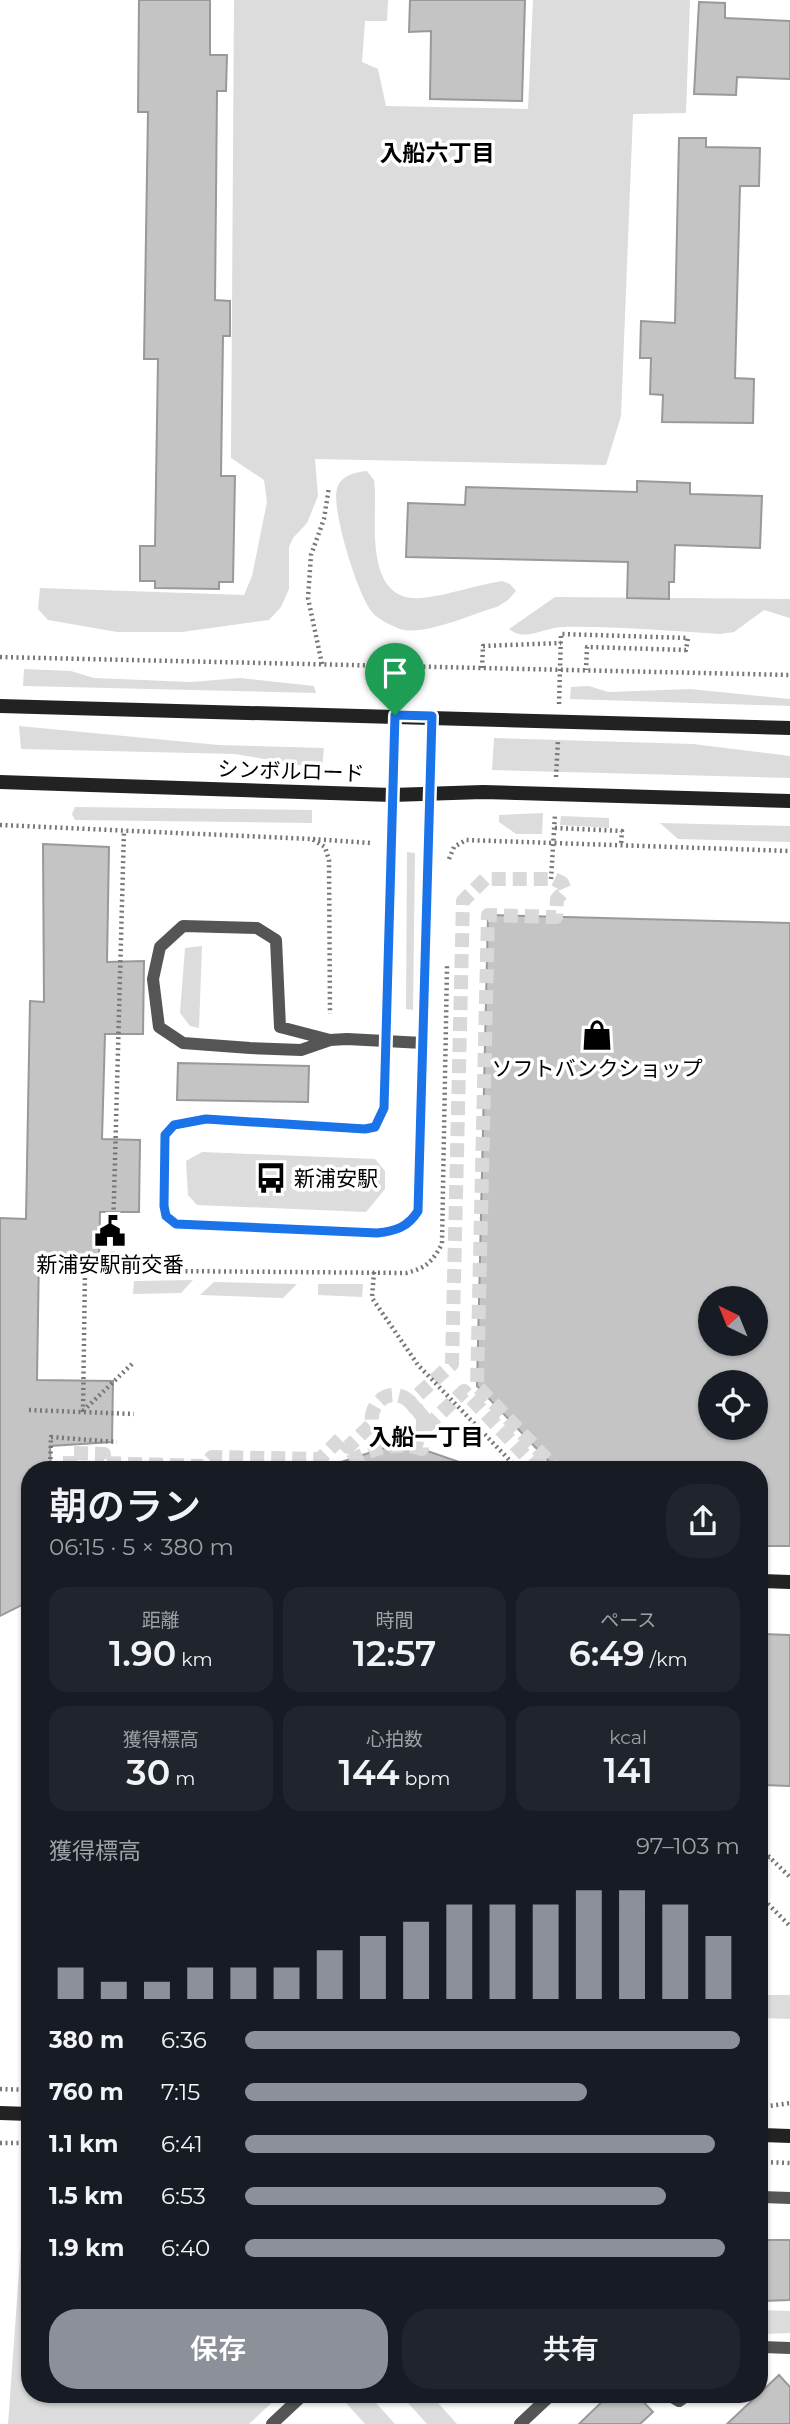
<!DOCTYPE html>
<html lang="ja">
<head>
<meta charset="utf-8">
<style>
  body { margin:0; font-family:Montserrat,"Noto Sans JP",sans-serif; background:#20242c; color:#f1f3f6; height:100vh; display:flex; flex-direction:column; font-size:26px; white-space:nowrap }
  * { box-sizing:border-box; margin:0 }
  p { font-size:23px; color:#9ea1a6 }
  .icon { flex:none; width:38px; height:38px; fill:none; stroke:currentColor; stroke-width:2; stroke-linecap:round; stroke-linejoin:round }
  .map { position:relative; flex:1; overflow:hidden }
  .details { position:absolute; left:21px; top:1461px; width:747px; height:942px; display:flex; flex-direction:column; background:#171b24; border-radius:28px; box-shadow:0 2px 5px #0004 }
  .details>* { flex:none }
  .needle { width:46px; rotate:317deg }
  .controls { position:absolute; left:698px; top:1286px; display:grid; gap:14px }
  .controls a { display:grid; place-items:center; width:70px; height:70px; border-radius:50%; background:#171b24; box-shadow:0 2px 5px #0004; font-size:35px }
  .pin { position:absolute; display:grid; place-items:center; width:60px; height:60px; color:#fff; margin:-72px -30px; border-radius:50% 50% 50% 0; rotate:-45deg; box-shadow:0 0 7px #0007 }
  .pin .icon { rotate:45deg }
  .round { display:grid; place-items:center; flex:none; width:74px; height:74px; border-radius:28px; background:#20242c }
  .headline { display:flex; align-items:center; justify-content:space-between; height:119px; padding:0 28px }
  h1 { font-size:38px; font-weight:600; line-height:52px }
  .figures { display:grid; grid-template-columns:repeat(3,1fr); gap:10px; height:119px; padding:7px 28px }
  .figures div { display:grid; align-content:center; border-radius:18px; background:#20242c; text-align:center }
  .figures b { font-size:35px; font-weight:600 }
  .figures small { font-size:19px; font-weight:400 }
  .figures p { font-size:19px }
  .chart { height:196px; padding:14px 28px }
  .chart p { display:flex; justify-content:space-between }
  .chart svg { width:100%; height:126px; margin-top:7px; stroke:#8c9099; stroke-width:6 }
  .cta { display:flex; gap:14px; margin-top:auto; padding:14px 28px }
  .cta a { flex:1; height:80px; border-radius:28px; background:#8c9099; color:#fff; font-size:28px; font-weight:600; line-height:80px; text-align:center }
  .cta a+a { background:#20242c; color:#f1f3f6 }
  ul { padding:0 28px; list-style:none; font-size:23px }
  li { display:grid; grid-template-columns:112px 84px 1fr; align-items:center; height:52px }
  li i { height:18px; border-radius:9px; background:#8c9099 }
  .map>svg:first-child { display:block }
  .green { fill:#dcdcdc }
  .building { fill:#c4c4c4; stroke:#999; stroke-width:2; fill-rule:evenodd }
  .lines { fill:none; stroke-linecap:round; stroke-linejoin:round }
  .street-tunnel { stroke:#d9d9d9; stroke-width:14; stroke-dasharray:14 7; stroke-linecap:butt }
  .path { stroke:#777; stroke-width:4.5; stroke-dasharray:2 3.5; stroke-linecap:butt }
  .lane { stroke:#555; stroke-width:12 }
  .secondary { stroke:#222; stroke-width:14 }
  .route-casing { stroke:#fff; stroke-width:14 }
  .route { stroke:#1a73e8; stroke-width:9 }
  .labels { text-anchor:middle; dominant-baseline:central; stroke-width:7; stroke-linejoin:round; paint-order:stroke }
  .street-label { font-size:21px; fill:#000; stroke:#fff }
  .poi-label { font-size:21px; fill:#000; stroke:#fff }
  .neighbourhood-label { font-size:23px; font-weight:bold; fill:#000; stroke:#fff }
</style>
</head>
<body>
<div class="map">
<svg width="790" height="2424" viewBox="0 0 790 2424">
  <rect width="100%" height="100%" fill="#fff"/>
  <!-- green -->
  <g class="green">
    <polygon points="234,0 388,0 387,21 365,21 362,62 378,69 386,106 528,109 533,0 690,0 686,113 633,114 621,416 606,465 315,459 318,496 307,523 293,538 289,547 289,589 281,607 269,620 182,632 117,632 48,620 38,609 40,588 244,595 252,576 267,502 264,480 231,458"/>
    <path d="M 367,471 L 374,480 L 375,490 C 376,526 365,603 422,598 C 449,595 476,585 502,581 L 510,584 L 516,591 L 508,600 L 497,607 C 472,614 429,634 404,630 C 395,628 377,619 372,612 C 358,596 331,509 337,489 C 340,476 355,472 367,471 Z"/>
    <path d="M 555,597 L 790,599 L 790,618 L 764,610 L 734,632 L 720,634 C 667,631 614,626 561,627 C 544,628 524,642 509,629 Z"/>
    <polygon points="24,669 71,671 94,678 191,682 240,678 314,686 316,693 23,686"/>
    <polygon points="589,686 608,692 690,689 790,699 790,706 570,699 571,687"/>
    <polygon points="19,726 219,745 324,748 322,769 235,754 21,749"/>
    <polygon points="494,738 693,744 790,756 790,778 492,770"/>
    <polygon points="75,807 312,810 312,823 75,820 72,814"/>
    <polygon points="543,813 542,834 516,834 499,822 499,815"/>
    <polygon points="561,816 609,818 609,828 560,825"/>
    <polygon points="660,823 790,826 790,842 678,839"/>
    <polygon points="407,852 415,853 413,1010 406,1009"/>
    <polygon points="202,946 199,1028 190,1026 180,1013 185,948"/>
    <polygon points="202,1152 375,1159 385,1171 385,1189 366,1212 197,1205 188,1195 186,1161"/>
    <polygon points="193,1280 181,1293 133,1294 134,1281"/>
    <polygon points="214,1282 297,1284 283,1298 200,1295"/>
    <polygon points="318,1284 363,1284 362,1297 318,1295"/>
    <polygon points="760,1995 790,1995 790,2019 760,2018"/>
    <polygon points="27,2161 30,2161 30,2394 281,2394 249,2424 8,2424"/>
    <polygon points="761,2310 790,2311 790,2333 761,2334"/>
    <polygon points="338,2394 368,2394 395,2424 365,2424"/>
    <polygon points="400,2394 430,2394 457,2424 427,2424"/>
  </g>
  <!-- building -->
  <g class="building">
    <polygon points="139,0 210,0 210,55 227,55 226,91 217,91 215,300 230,301 230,336 223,336 221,476 235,476 233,582 219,582 219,589 155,588 155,581 140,581 140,546 155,546 158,359 144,359 148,112 138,112"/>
    <polygon points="410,0 525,0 522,101 430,99 431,31 409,32"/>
    <polygon points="699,2 725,3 725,18 790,21 790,79 737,77 736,95 694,94"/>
    <polygon points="679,138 706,138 706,147 760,148 759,186 740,186 735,378 754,379 753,423 662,422 663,395 650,394 651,358 640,358 641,321 675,323"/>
    <polygon points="637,481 690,483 690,494 762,496 760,548 675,545 674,582 669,582 669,599 627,598 628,562 406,557 408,503 465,505 466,487 637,492"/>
    <polygon points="43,844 109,847 107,962 144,961 143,1034 105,1034 102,1139 140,1140 139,1212 100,1212 99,1255 39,1254 37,1380 113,1381 112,1442 50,1446 51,1470 30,1470 30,1601 0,1616 0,1218 26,1219 30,1001 44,1002"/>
    <path d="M 488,915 L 790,923 L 790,1546 L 760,1546 L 760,1470 L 557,1470 L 477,1386 ZM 710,1298 L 756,1298 L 756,1344 L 710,1344 ZM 710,1382 L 756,1382 L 756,1428 L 710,1428 Z"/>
    <polygon points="178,1063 309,1066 308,1102 177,1100"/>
    <polygon points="407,1444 474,1467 473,1470 329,1470 329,1466 384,1448"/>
    <polygon points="760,1634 790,1635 790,1786 760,1785"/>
    <polygon points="761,2240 790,2240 790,2300 761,2301"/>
    <polygon points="779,2375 790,2387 790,2424 727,2424"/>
    <polygon points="610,2394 636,2394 653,2412 640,2424 579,2424"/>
  </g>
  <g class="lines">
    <!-- street-tunnel -->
    <g class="street-tunnel">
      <path d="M 70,1470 L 70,1453 L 104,1454 L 104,1463 L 203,1466 L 212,1457 L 320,1459 L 340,1439 L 348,1447 L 372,1424 C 369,1406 385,1389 403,1397 C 412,1401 417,1410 423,1417 L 422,1449 C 395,1440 361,1450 340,1470"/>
      <polyline points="539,1470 464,1391 423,1430 423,1417 410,1402 452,1364 463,901 485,879 554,879 562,883 565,890 557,899 556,917 488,915 477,1386 557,1470"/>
    </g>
    <!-- path -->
    <g class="path">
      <polyline points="0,657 790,675"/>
      <polyline points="322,664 308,598 311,555 324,519 329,487"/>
      <polyline points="482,668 483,646 561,643"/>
      <polyline points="559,704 561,634 688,638 686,650 587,647 586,670"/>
      <polyline points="556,777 558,740"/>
      <polyline points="0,825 312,839 325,847 329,860 330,1014"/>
      <polyline points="555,828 622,831 621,845"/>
      <polyline points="313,839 371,843"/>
      <polyline points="449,859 454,847 466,840 790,851"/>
      <polyline points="551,879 555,814"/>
      <path d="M 48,1270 L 406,1273 C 426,1268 432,1262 442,1244 L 447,966"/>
      <polyline points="112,1270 124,830"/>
      <polyline points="374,1272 372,1298 418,1365 519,1470"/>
      <polyline points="29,1410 134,1414"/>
      <polyline points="83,1411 132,1364"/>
      <polyline points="83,1412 85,1270"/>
      <polyline points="50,1470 51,1437 117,1442"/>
      <polyline points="760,1848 790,1877"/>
      <polyline points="760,1866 769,1857"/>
      <polyline points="760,1896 790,1926"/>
      <polyline points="0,2089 30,2090"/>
      <polyline points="28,2090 30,2042"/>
      <polyline points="760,2104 769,2106 790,2103"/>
      <polyline points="0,2143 30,2143"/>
      <polyline points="760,2162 790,2163"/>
    </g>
    <!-- lane -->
    <g class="lane">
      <path d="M 395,715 L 384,1108 L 375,1127 L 365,1129 L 206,1119 L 174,1125 L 165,1135 L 164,1206 L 166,1216 L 176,1224 L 377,1233 C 396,1231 408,1227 418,1211 L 432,716"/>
      <polyline points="330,1040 280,1027 276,940 257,928 183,926 160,947 153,979 159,1027 183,1043 250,1048 301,1050 330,1040 347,1039 423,1043"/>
      <polyline points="760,2197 790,2198"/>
      <polyline points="760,2347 790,2348"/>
      <polyline points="667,2394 679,2401 689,2394"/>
      <polyline points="272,2424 304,2394"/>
      <polyline points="520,2424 552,2394"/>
    </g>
    <!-- secondary -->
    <g class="secondary">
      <polyline points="0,706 790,728"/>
      <polyline points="0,782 392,795 483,792 790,801"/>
      <polyline points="760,1581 790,1582"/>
      <polyline points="0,2113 30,2114"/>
      <polyline points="760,2135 790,2136"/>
    </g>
  </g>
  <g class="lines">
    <defs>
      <path id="route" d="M 395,715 L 432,716 L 418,1211 C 408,1227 396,1231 377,1233 L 176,1224 L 166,1216 L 164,1206 L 165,1135 L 174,1125 L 206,1119 L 365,1129 L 375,1127 L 384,1108 Z"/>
    </defs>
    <!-- route casing -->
    <use href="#route" class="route-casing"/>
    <!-- route -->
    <use href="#route" class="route"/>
  </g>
  <!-- icons -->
  <defs>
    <symbol id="shop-bare" viewBox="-9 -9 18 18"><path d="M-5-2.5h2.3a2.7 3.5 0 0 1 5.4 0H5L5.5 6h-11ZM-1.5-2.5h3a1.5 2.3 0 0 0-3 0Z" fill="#000" stroke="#fff" stroke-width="2.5" paint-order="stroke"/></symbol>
    <symbol id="bus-bare" viewBox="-9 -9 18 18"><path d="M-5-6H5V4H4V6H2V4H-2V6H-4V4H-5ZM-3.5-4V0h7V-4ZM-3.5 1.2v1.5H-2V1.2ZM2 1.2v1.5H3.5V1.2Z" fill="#000" stroke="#fff" stroke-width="2.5" paint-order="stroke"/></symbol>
    <symbol id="civic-bare" viewBox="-9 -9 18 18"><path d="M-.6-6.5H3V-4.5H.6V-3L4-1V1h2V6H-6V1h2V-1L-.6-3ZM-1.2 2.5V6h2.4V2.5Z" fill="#000" stroke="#fff" stroke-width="2.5" paint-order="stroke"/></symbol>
  </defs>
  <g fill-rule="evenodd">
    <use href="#shop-bare" x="575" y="1013" width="44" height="44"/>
    <use href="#bus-bare" x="249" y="1156" width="44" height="44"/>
    <use href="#civic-bare" x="88" y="1209" width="44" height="44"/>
  </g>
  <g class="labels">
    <!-- street labels -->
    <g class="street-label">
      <text transform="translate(291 771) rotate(2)">シンボルロード</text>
    </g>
    <!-- poi labels -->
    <g class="poi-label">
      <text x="597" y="1068">ソフトバンクショップ</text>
      <text x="294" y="1178" text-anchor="start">新浦安駅</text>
      <text x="110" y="1264">新浦安駅前交番</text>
    </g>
    <!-- neighbourhood labels -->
    <g class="neighbourhood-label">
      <text x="437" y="153">入船六丁目</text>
      <text x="426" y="1437">入船一丁目</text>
    </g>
  </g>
</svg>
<div class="controls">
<a><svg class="needle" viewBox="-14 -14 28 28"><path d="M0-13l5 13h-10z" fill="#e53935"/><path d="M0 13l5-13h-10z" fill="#9ea1a6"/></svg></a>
<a><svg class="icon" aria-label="locate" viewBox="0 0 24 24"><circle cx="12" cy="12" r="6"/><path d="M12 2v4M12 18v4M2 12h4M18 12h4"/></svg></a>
</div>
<div class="pin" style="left:395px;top:715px;background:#1e9e55"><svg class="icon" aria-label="arrive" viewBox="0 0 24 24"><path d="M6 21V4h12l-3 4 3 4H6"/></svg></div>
<section class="details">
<div class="headline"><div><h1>朝のラン</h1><p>06:15 · 5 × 380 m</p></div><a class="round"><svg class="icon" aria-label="share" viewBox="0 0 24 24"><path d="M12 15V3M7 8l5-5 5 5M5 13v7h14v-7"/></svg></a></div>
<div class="figures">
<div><p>距離</p><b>1.90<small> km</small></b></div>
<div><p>時間</p><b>12:57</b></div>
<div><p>ペース</p><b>6:49<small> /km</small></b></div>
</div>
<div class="figures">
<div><p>獲得標高</p><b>30<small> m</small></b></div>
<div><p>心拍数</p><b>144<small> bpm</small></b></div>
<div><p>kcal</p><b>141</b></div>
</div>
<div class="chart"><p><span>獲得標高</span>97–103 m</p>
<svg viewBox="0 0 160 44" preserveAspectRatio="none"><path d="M5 44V33M15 44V38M25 44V38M35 44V33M45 44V33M55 44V33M65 44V27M75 44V22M85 44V17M95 44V11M105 44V11M115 44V11M125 44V6M135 44V6M145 44V11M155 44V22"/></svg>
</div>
<ul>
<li><b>380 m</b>6:36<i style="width:100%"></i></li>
<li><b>760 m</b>7:15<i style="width:69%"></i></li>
<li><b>1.1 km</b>6:41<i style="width:95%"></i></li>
<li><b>1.5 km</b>6:53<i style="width:85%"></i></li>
<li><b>1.9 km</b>6:40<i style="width:97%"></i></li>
</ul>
<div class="cta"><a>保存</a><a>共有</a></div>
</section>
</div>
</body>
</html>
